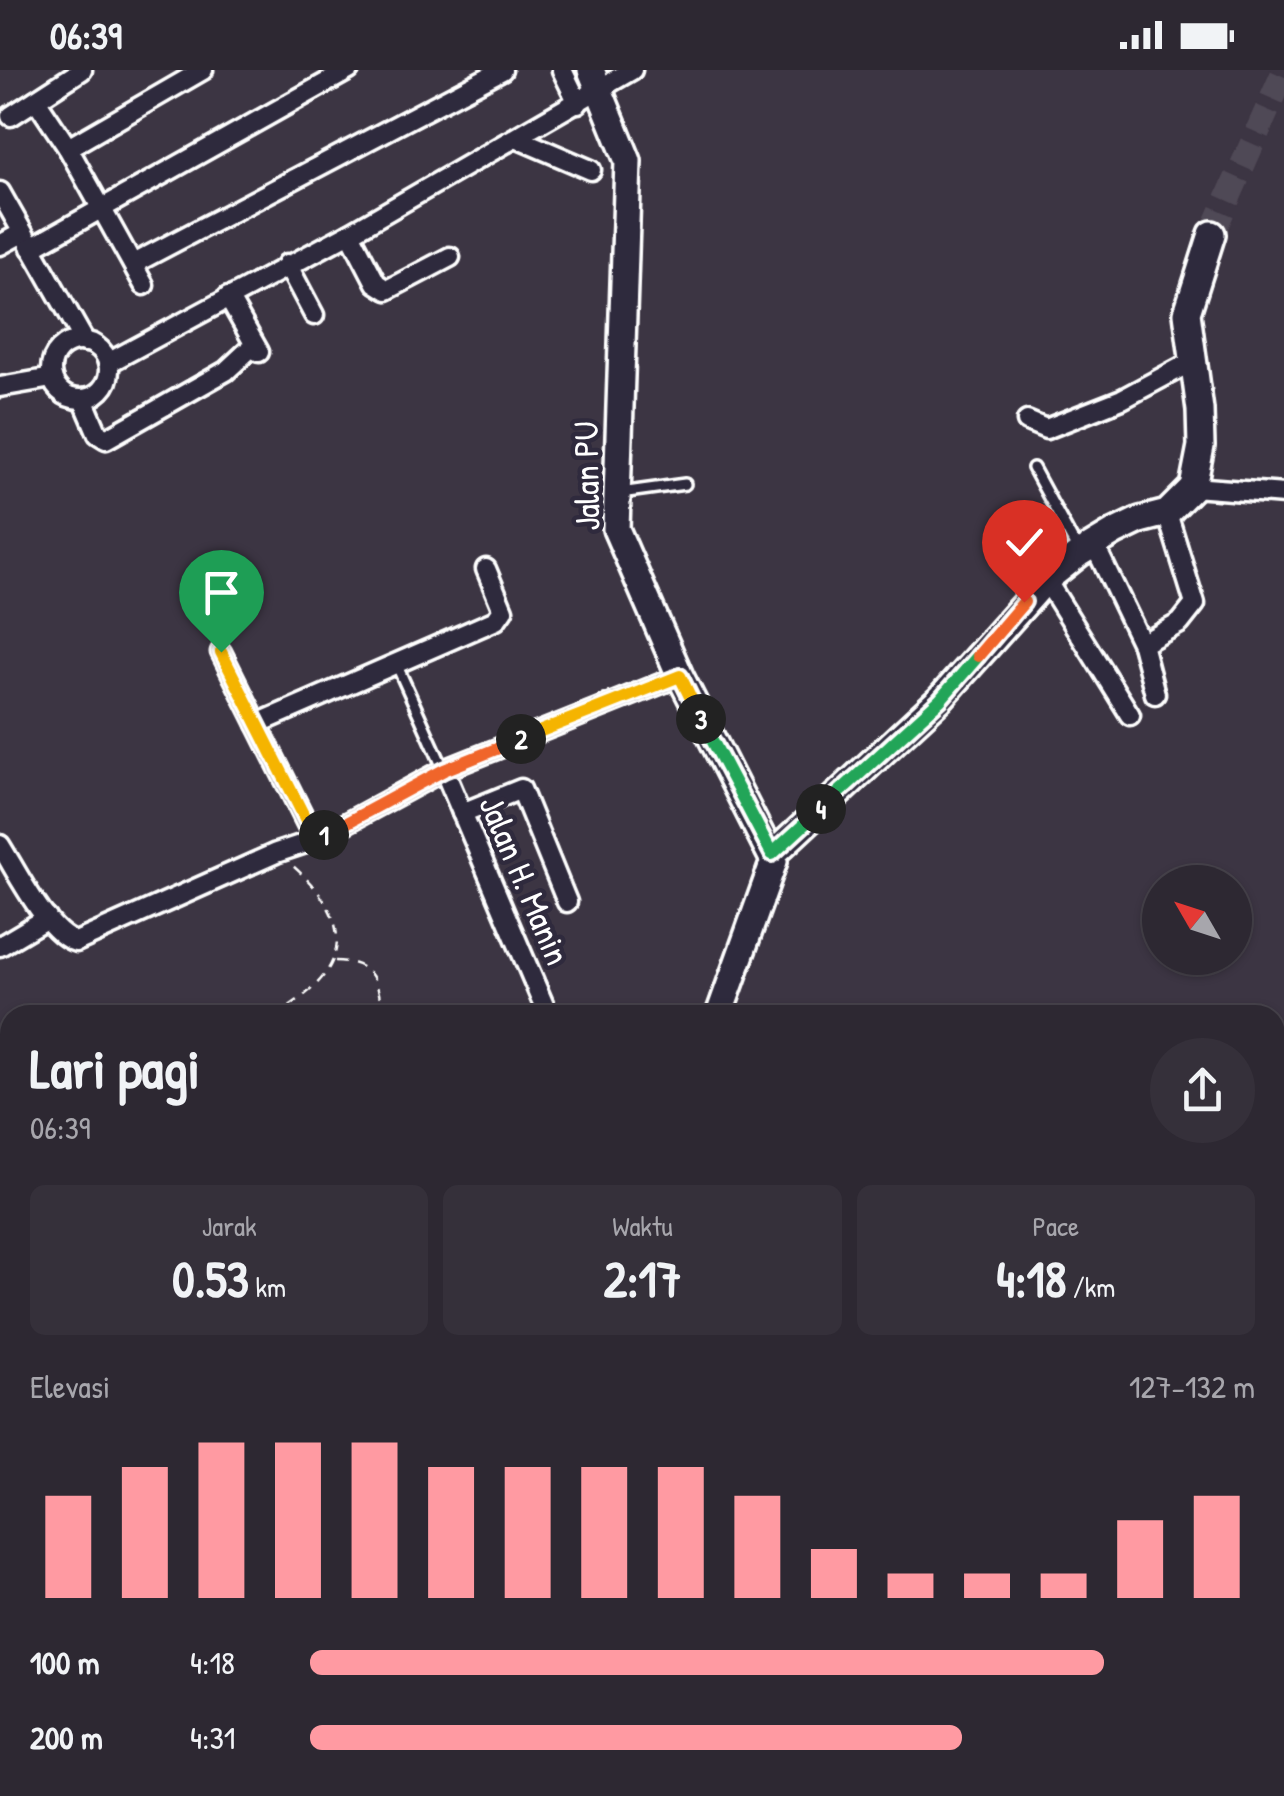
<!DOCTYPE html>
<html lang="id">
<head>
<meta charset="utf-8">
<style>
  body { margin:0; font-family:"Patrick Hand",sans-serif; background:#35303a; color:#f1f3f6; height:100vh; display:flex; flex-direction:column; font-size:38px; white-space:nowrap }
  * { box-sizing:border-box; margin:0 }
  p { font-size:32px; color:#a7a6ac }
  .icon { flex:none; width:55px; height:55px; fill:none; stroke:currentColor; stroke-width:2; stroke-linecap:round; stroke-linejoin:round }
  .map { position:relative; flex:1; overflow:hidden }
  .sheet { position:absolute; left:0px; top:935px; width:1285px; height:792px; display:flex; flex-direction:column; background:#2d2832; border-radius:30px 30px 0 0; box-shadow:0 2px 8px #0004,0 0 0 2px #48444d }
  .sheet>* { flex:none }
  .needle { width:65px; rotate:309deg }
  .buttons { position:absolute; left:1142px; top:795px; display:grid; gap:20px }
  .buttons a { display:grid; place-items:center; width:110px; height:110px; border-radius:50%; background:#2d2832; box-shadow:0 2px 8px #0004,0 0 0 2px #48444d; font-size:50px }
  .pin { position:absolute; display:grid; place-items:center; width:85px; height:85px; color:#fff; margin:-102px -42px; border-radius:50% 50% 50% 0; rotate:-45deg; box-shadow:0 0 10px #0007 }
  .pin .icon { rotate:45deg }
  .km { position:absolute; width:50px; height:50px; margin:-25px; border-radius:50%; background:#222; color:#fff; font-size:28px; line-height:50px; text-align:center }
  .round { display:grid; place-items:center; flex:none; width:105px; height:105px; border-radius:52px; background:#35303a }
  .overview { display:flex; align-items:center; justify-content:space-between; height:170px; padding:0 30px }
  h1 { font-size:55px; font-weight:700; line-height:75px }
  .figures { display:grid; grid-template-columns:repeat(3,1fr); gap:15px; height:170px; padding:10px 30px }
  .figures div { display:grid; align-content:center; border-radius:15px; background:#35303a; text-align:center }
  .figures b { font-size:50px; font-weight:700 }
  .figures small { font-size:28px; font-weight:400 }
  .figures p { font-size:28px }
  .chart { height:280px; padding:20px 30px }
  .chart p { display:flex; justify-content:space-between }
  .chart svg { width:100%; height:180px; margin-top:10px; stroke:#ff9aa2; stroke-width:6 }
  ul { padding:0 30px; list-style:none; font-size:32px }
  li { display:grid; grid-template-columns:160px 120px 1fr; align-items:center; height:75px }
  li i { height:25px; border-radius:12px; background:#ff9aa2 }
  .status { display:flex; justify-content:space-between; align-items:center; height:70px; padding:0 50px; background:#2d2832; direction:ltr }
  .status svg { height:28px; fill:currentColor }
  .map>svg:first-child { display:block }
  .water { fill:#51657c; stroke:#97a3b0; stroke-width:2.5 }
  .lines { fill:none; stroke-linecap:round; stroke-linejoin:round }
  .secondary-tunnel { stroke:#504956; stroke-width:25; stroke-dasharray:25 12; stroke-linecap:butt }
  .lane-casing { stroke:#fff; stroke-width:16 }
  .street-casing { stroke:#fff; stroke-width:25 }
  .secondary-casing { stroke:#fff; stroke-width:32 }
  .path { stroke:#fff; stroke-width:2.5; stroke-dasharray:10 8; stroke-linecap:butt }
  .lane { stroke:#2f2a3d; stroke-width:9 }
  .street { stroke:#2f2a3d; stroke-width:18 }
  .secondary { stroke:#2f2a3d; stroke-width:25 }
  .split-1-casing { stroke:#fff; stroke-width:20 }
  .split-2-casing { stroke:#fff; stroke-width:20 }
  .split-3-casing { stroke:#fff; stroke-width:20 }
  .split-4-casing { stroke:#fff; stroke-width:20 }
  .split-5-casing { stroke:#fff; stroke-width:20 }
  .split-6-casing { stroke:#fff; stroke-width:20 }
  .split-1 { stroke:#f5b400; stroke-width:12 }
  .split-2 { stroke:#f0652b; stroke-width:12 }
  .split-3 { stroke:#f5b400; stroke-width:12 }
  .split-4 { stroke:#22a559; stroke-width:12 }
  .split-5 { stroke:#22a559; stroke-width:12 }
  .split-6 { stroke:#f0652b; stroke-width:12 }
  .labels { text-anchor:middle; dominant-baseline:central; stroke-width:9; stroke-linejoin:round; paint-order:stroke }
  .street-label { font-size:35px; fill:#fff; stroke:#2f2a3d }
</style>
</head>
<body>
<div class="status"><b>06:39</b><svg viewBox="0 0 49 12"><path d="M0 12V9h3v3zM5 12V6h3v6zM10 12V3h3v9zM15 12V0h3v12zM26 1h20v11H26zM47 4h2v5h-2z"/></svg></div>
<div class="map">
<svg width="1284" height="1726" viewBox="0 0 1284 1726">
  <rect width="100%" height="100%" fill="#3c3543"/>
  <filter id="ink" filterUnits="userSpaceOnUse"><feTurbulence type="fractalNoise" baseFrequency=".01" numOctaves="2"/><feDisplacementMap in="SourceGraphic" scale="20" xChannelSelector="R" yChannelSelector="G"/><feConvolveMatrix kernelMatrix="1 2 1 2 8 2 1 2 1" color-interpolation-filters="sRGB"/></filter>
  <g filter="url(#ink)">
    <!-- water -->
    <polygon class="water" points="1275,1201 1284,1208 1284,1468 1275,1469"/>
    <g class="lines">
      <!-- secondary-tunnel -->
      <polyline class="secondary-tunnel" points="1212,164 1284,2"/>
      <defs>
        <g id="lane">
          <polyline points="1033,398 1077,479"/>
          <polyline points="620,423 685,414"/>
          <polyline points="398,598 444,700"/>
          <polyline points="195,1718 199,1726"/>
        </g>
        <g id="street">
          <polyline points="562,0 578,33"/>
          <polyline points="36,30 68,78 144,215"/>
          <polyline points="11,46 82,0"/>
          <polyline points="516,68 591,100"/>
          <polyline points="68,78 203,0"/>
          <polyline points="0,122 85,272"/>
          <polyline points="350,163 376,213 387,220 450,187"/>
          <polyline points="0,175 22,163"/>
          <polyline points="31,178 349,0"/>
          <polyline points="133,194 502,0"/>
          <polyline points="287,194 314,245"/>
          <polyline points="228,227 259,282"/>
          <circle cx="80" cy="300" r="29"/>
          <polyline points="108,293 350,163 632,0"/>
          <polyline points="0,317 52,308"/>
          <polyline points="83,329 98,364 106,369 226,301 254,275"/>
          <polyline points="1027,351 1046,359 1122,329 1193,291"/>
          <polyline points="1193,417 1284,424"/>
          <polyline points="1094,474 1142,574 1155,624"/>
          <polyline points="1046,510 1130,645"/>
          <polyline points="1142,574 1180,553 1195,534 1167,443"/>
          <polyline points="221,582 315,770"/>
          <polyline points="257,654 496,550 503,540 486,499"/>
          <polyline points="444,700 548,945"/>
          <polyline points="462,743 521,719 567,832"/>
          <path d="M 0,775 C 16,800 47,864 76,872 L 276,783 L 315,770 L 444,700 L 680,606"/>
          <polyline points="0,876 47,848"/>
          <polyline points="0,1039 5,1050 0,1052"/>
          <polyline points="1275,1655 1284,1651"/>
          <polyline points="1275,1697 1284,1717"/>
          <polyline points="487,1718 490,1726"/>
          <polyline points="559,1718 563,1726"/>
          <polyline points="621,1718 622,1726"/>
          <polyline points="696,1718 697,1726"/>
          <polyline points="771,1718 772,1726"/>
          <polyline points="841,1718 842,1726"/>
          <polyline points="1079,1718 1100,1725 1130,1718"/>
          <polyline points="1184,1718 1187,1726"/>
          <polyline points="902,1726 923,1721"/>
          <polyline points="1016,1726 1043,1718"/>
        </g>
        <g id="secondary">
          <polyline points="591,0 628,91 616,459 680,606 774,791 719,945"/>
          <polyline points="772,785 940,629 1046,510 1080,483 1115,462 1140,450 1167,443 1193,417 1201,376 1200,340 1187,243 1212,164"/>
          <polyline points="0,1526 10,1520"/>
        </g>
      </defs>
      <!-- lane casing -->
      <use href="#lane" class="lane-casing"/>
      <!-- street casing -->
      <use href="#street" class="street-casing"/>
      <!-- secondary casing -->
      <use href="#secondary" class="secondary-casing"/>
      <!-- path -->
      <g class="path">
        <polyline points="1025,464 1038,489"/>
        <path d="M 335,891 C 373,892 379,910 382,945"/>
        <path d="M 274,945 C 349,904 359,854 293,796"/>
      </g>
      <!-- lane -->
      <use href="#lane" class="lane"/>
      <!-- street -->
      <use href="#street" class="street"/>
      <!-- secondary -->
      <use href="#secondary" class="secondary"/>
    </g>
  </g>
  <g class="lines" filter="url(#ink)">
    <defs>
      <polyline id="split-1" points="221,582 316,770 324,765"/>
      <polyline id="split-2" points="324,765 444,700 521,669"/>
      <polyline id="split-3" points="521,669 680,606 701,649"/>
      <polyline id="split-4" points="701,649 772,784 821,739"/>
      <polyline id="split-5" points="821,739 940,630 978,586"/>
      <polyline id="split-6" points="978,586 1024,532"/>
    </defs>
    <!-- split-1 casing -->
    <use href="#split-1" class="split-1-casing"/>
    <!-- split-2 casing -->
    <use href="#split-2" class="split-2-casing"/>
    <!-- split-3 casing -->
    <use href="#split-3" class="split-3-casing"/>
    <!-- split-4 casing -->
    <use href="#split-4" class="split-4-casing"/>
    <!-- split-5 casing -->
    <use href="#split-5" class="split-5-casing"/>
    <!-- split-6 casing -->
    <use href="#split-6" class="split-6-casing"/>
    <!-- split-1 -->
    <use href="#split-1" class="split-1"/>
    <!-- split-2 -->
    <use href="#split-2" class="split-2"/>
    <!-- split-3 -->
    <use href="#split-3" class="split-3"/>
    <!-- split-4 -->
    <use href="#split-4" class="split-4"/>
    <!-- split-5 -->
    <use href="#split-5" class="split-5"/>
    <!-- split-6 -->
    <use href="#split-6" class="split-6"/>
  </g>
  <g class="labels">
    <!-- street labels -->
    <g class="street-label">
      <text transform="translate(586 406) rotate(-91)">Jalan PU</text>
      <text transform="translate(525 810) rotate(67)">Jalan H. Manin</text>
    </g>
  </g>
</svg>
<div class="buttons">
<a><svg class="needle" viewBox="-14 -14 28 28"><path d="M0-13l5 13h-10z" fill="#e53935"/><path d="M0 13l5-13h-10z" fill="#a7a6ac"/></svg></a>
</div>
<div class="pin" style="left:221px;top:582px;background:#1e9e55"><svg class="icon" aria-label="arrive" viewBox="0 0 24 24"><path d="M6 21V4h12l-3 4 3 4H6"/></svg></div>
<div class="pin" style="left:1024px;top:532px;background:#d93025"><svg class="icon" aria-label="check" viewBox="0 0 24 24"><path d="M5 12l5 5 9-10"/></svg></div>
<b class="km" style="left:324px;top:765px">1</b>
<b class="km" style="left:521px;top:669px">2</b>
<b class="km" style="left:701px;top:649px">3</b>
<b class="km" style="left:821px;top:739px">4</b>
<section class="sheet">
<div class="overview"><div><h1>Lari pagi</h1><p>06:39</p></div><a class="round"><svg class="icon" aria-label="share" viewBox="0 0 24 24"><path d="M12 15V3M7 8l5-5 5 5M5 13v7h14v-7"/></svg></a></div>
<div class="figures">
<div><p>Jarak</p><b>0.53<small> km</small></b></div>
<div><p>Waktu</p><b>2:17</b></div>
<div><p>Pace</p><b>4:18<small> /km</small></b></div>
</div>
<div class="chart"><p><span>Elevasi</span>127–132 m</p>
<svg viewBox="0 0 160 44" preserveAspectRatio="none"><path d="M5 44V19M15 44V12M25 44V6M35 44V6M45 44V6M55 44V12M65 44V12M75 44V12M85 44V12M95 44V19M105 44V32M115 44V38M125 44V38M135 44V38M145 44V25M155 44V19"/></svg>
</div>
<ul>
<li><b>100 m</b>4:18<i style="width:84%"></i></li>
<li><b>200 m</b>4:31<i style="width:69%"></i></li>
</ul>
</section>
</div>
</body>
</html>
